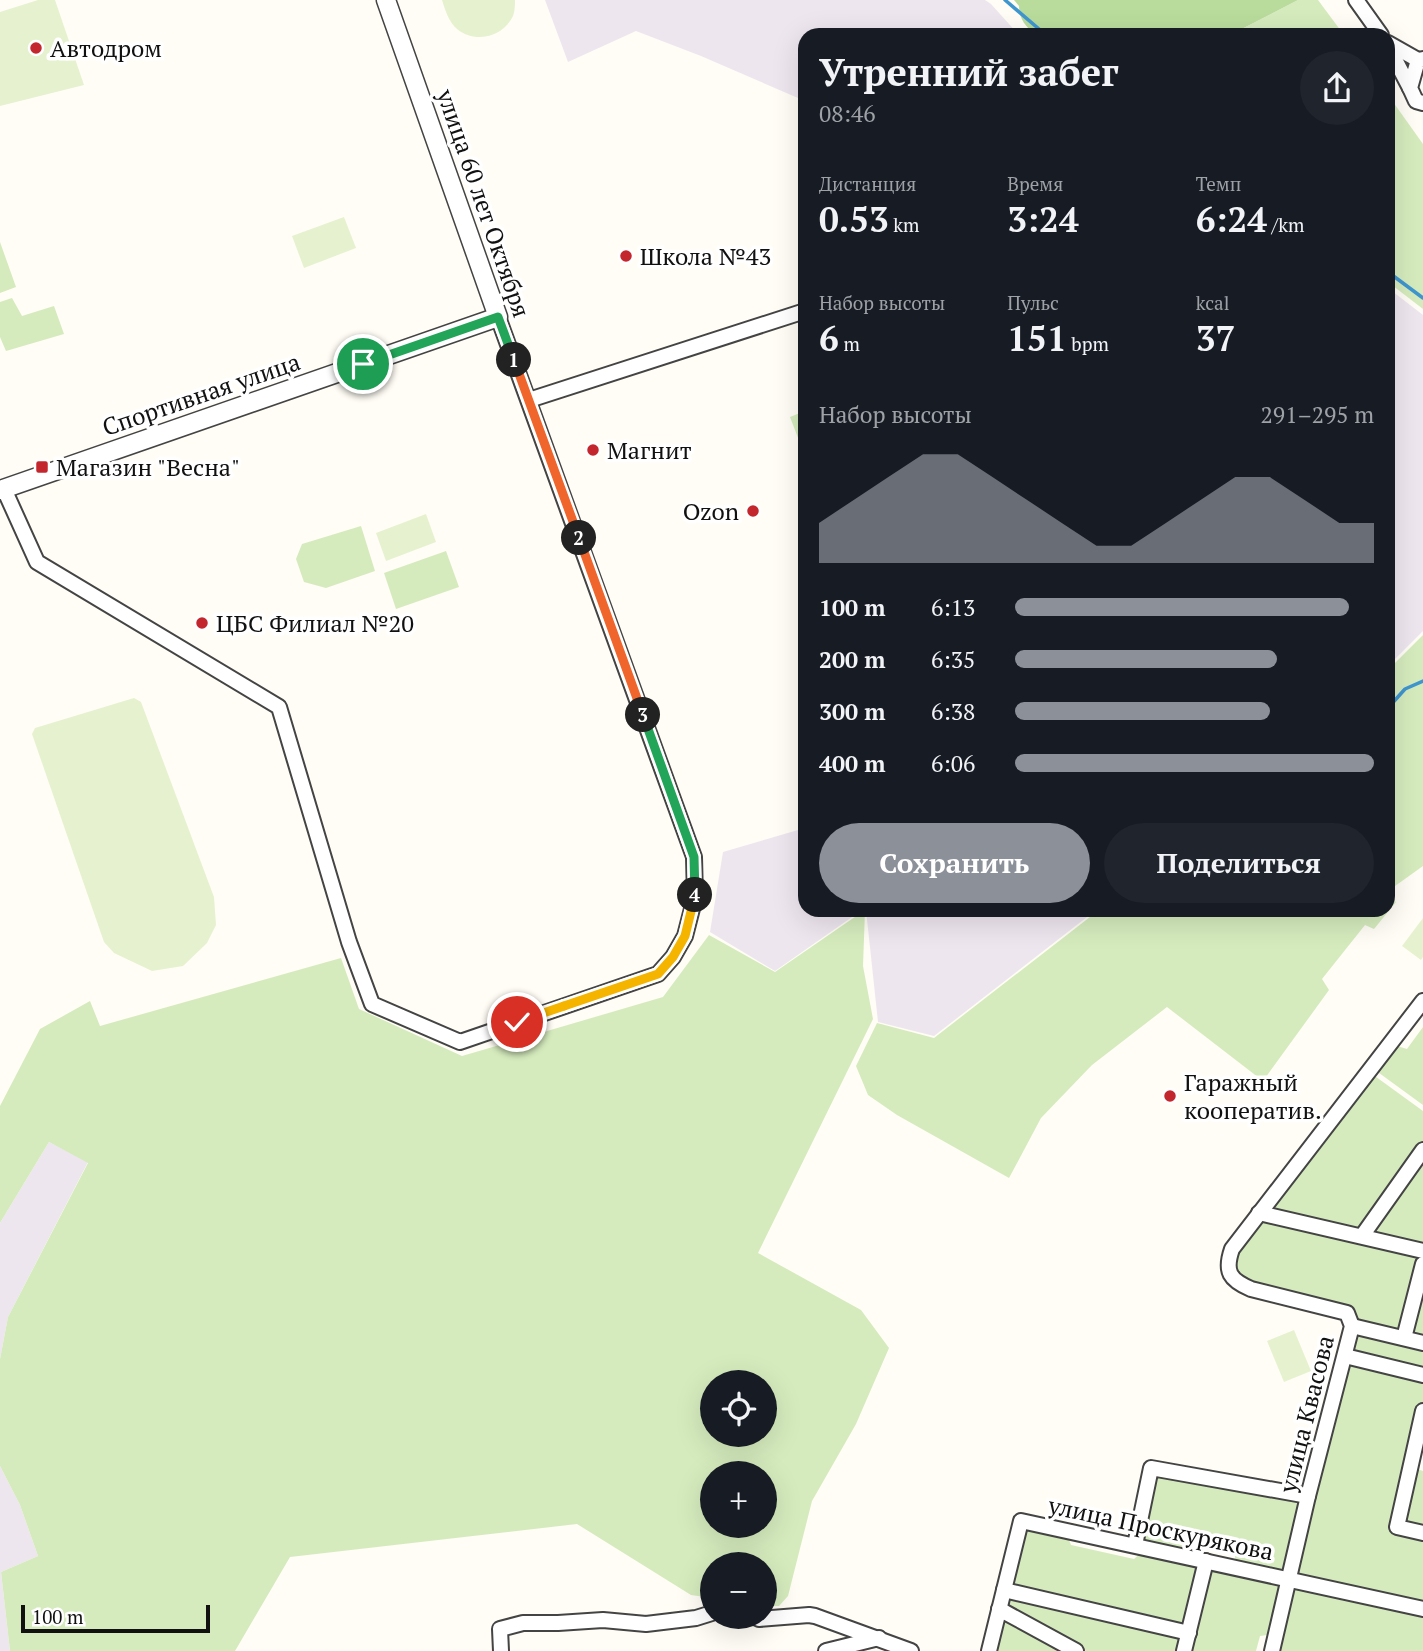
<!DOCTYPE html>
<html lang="ru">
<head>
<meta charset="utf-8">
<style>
  body { margin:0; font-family:"PT Serif",serif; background:#20242c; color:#f1f3f6; height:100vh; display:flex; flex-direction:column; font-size:26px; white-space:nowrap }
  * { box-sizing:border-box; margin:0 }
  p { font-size:23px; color:#9ea1a6 }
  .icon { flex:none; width:38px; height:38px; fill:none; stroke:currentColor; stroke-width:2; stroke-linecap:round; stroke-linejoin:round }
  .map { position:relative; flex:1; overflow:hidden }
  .drawer { position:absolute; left:798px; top:28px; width:597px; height:889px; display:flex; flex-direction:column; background:#171b24; border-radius:21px; box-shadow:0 7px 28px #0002 }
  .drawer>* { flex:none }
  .tools { position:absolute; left:700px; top:1370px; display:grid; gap:14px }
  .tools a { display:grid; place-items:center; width:77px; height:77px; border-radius:50%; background:#171b24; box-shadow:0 7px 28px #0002; font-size:35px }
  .scale { position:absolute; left:21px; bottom:18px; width:189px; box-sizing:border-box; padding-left:7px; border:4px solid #111; border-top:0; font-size:19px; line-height:24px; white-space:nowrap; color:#111; -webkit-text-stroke:5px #fff; paint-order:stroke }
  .pin { position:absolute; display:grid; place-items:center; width:60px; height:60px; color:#fff; margin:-30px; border:4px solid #fff; border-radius:50%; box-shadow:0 2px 7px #0007 }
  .km { position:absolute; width:35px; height:35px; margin:-18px; border-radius:50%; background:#222; color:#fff; font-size:19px; line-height:35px; text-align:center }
  .round { display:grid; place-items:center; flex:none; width:74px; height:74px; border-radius:37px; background:#20242c }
  .headline { display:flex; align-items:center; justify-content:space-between; height:119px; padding:0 21px }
  h1 { font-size:38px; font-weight:700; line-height:52px }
  .metrics { display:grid; grid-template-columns:repeat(3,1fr); gap:10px; height:119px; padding:7px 21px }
  .metrics div { display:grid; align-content:center }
  .metrics b { font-size:35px; font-weight:700 }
  .metrics small { font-size:19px; font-weight:400 }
  .metrics p { font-size:19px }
  .chart { height:196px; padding:14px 21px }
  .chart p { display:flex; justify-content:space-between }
  .chart svg { width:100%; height:126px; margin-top:7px; fill:#8c9099; opacity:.7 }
  .button { display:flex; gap:14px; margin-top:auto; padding:14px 21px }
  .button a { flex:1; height:80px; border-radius:42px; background:#8c9099; color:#fff; font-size:28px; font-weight:700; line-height:80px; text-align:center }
  .button a+a { background:#20242c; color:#f1f3f6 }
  ul { padding:0 21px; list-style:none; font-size:23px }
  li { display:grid; grid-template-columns:112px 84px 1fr; align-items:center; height:52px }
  li i { height:18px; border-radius:9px; background:#8c9099 }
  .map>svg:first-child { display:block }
  .industrial { fill:#eee6ef }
  .green { fill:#d5ebbd; fill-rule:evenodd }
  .forest { fill:#b9dc9c }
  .pitch { fill:#e6f2cf }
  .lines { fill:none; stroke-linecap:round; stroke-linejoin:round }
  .stream { stroke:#3f96cf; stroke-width:3.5 }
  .minor-casing { stroke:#444; stroke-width:18 }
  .tertiary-casing { stroke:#444; stroke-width:21 }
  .minor { stroke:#fff; stroke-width:14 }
  .tertiary { stroke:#fff; stroke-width:18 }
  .split-1-casing { stroke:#fff; stroke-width:14 }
  .split-2-casing { stroke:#fff; stroke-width:14 }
  .split-3-casing { stroke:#fff; stroke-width:14 }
  .split-4-casing { stroke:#fff; stroke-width:14 }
  .split-5-casing { stroke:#fff; stroke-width:14 }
  .split-6-casing { stroke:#fff; stroke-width:14 }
  .split-1 { stroke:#22a559; stroke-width:9 }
  .split-2 { stroke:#f0652b; stroke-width:9 }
  .split-3 { stroke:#f0652b; stroke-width:9 }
  .split-4 { stroke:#22a559; stroke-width:9 }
  .split-5 { stroke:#f5b400; stroke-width:9 }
  .split-6 { stroke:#f5b400; stroke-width:9 }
  .poi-dot { fill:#c4262e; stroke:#fff; stroke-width:2.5 }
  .labels { text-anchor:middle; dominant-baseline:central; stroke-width:7; stroke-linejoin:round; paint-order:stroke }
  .poi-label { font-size:24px; fill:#111; stroke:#fff; text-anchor:start }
  .street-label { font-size:24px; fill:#111; stroke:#fff }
</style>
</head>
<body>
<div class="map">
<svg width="1423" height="1651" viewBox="0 0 1423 1651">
  <rect width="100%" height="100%" fill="#fffdf5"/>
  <!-- industrial -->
  <g class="industrial">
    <polygon points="545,0 985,0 991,4 1019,35 805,35 805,101 701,56 636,31 568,62"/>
    <polygon points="1388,288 1423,315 1423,631 1388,666"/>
    <polygon points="805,828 805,910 862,910 775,971 710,932 723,852"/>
    <polygon points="866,910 1096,910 934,1036 878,1022"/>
    <polygon points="49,1142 88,1162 8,1317 0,1359 0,1223"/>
    <polygon points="0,1466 20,1505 38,1556 1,1572 10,1651 0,1651"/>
  </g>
  <!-- green -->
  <g class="green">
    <polygon points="1298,0 1318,0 1344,35 1230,35"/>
    <polygon points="1388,95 1423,144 1423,309 1388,282"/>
    <polygon points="0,242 16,287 0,293"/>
    <polygon points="12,298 22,316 54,306 64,334 6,351 0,337 0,302"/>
    <polygon points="805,411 805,447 802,448 790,417"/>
    <polygon points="361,526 375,571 326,588 304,582 296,559 302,544"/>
    <polygon points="446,551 459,587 396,609 384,573"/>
    <polygon points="1423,635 1423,866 1388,891 1388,670"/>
    <polygon points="1388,896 1396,902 1374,929 1365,925 1322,979 1329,990 1263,1081 1167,1007 1092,1065 1041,1118 1009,1178 897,1115 868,1095 856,1066 877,1023 934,1038 1099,910 1388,910"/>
    <path d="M 865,910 L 863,966 L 873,1019 L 758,1253 L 861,1310 L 889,1348 L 856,1424 L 812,1501 L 788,1596 L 779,1606 L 765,1606 L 765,1564 L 712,1564 L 712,1598 L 691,1595 L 577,1524 L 290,1557 L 235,1651 L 10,1651 L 1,1572 L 38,1556 L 20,1505 L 0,1466 L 0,1359 L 8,1317 L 88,1163 L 49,1142 L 0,1223 L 0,1106 L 40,1029 L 90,1001 L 100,1026 L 341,958 L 359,1009 L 462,1056 L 663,997 L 709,935 L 775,972 ZM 712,1382 L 765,1382 L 765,1435 L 712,1435 ZM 712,1474 L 765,1474 L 765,1526 L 712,1526 Z"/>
    <polygon points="1423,1027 1423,1105 1375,1070 1394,1045 1407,1049"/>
    <polygon points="1372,1074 1423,1111 1423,1145 1361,1234 1265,1211"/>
    <polygon points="1423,1155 1423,1248 1367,1235"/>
    <polygon points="1262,1216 1422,1255 1402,1335 1354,1323 1349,1312 1252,1287 1232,1274 1236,1250"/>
    <polygon points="1423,1279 1423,1340 1409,1336"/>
    <polygon points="1354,1329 1423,1346 1423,1372 1348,1354"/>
    <polygon points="1347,1359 1423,1377 1423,1404 1395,1528 1423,1535 1423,1606 1292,1577"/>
    <polygon points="1420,1470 1423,1471 1423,1528 1405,1523 1415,1471"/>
    <polygon points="1154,1473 1305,1499 1287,1576 1236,1564 1234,1550 1192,1542 1185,1553 1138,1543"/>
    <polygon points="1024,1525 1067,1535 1071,1545 1134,1559 1143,1551 1203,1565 1187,1630 1008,1588"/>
    <polygon points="1208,1566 1285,1582 1273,1634 1260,1636 1256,1651 1188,1651"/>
    <polygon points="1291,1582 1423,1611 1423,1651 1275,1651"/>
    <polygon points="1006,1595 1182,1637 1179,1651 1086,1651 1003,1606"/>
    <polygon points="1001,1613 1071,1651 992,1651"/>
  </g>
  <!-- forest -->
  <path class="forest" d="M 1014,0 L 1298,0 L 1230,35 L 1036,35 C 1026,27 1019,19 1019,6 Z"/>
  <!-- pitch -->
  <g class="pitch">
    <polygon points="38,0 55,0 84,85 0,106 0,12"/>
    <path d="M 442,0 L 515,0 C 515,5 515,11 513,16 C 503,37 475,44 457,29 C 449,22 445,10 442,0 Z"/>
    <polygon points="344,217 356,248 304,268 292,236"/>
    <polygon points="426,514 436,542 386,561 376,533"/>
    <polygon points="134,698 141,702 214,897 216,925 207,943 183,966 152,971 114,953 104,942 32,734 35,728"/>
    <polygon points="1423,918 1423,957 1421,960 1402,946"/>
    <polygon points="1294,1330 1311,1371 1284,1382 1267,1341"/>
  </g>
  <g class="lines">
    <!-- stream -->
    <g class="stream">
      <polyline points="1005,0 1046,35"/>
      <polyline points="1388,272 1423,298"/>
      <polyline points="1388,708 1405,689 1423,681"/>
    </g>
    <defs>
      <g id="minor">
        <polyline points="1356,0 1381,35"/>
        <polyline points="1388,43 1418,60"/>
        <polyline points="1388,46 1410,88"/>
        <polyline points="1423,59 1418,60 1410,88 1416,101 1423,103"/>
        <polyline points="529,400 805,311"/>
        <polyline points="4,489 37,562 279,707 349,942 372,1004 460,1042 658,974 673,957 685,936 695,897 694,857 498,317"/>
        <polyline points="1259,1213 1423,1251"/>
        <polyline points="1362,1236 1423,1150"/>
        <polyline points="1352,1326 1423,1343"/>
        <polyline points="1404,1338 1423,1264"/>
        <polyline points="1345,1356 1423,1375"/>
        <polyline points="1423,1411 1397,1527 1423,1533"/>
        <polyline points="1135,1545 1151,1468 1308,1496"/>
        <polyline points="1004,1590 1189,1633"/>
        <polyline points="999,1609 1076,1651"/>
        <polyline points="755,1617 759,1619 809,1615 815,1616 911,1651"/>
        <polyline points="501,1651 500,1629 523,1623 558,1623 603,1620 646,1624 696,1618 712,1613"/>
        <polyline points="826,1651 879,1638"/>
        <polyline points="989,1651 1021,1521 1423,1609"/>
        <polyline points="1184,1651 1206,1561"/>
        <path d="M 1272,1651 L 1308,1496 L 1352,1326 L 1347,1313 L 1251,1289 C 1230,1280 1224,1272 1232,1249 L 1423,1001"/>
      </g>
      <polyline id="tertiary" points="0,490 498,317 386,0"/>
    </defs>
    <!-- minor casing -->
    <use href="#minor" class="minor-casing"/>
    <!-- tertiary casing -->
    <use href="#tertiary" class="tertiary-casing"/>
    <!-- minor -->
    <use href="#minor" class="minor"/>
    <!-- tertiary -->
    <use href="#tertiary" class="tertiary"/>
  </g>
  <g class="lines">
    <defs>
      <polyline id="split-1" points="363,364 498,317 514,360"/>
      <polyline id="split-2" points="514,360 579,538"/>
      <polyline id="split-3" points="579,538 643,715"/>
      <polyline id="split-4" points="643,715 694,857 695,895"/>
      <polyline id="split-5" points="564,1006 658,974 673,957 685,936 695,895"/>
      <polyline id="split-6" points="517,1022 564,1006"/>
    </defs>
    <!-- split-1 casing -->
    <use href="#split-1" class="split-1-casing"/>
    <!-- split-2 casing -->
    <use href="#split-2" class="split-2-casing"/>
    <!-- split-3 casing -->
    <use href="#split-3" class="split-3-casing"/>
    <!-- split-4 casing -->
    <use href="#split-4" class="split-4-casing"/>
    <!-- split-5 casing -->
    <use href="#split-5" class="split-5-casing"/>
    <!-- split-6 casing -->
    <use href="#split-6" class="split-6-casing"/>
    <!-- split-1 -->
    <use href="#split-1" class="split-1"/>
    <!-- split-2 -->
    <use href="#split-2" class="split-2"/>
    <!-- split-3 -->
    <use href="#split-3" class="split-3"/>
    <!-- split-4 -->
    <use href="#split-4" class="split-4"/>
    <!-- split-5 -->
    <use href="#split-5" class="split-5"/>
    <!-- split-6 -->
    <use href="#split-6" class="split-6"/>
  </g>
  <!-- markers -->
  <g class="poi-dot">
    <circle cx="36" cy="48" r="7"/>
    <circle cx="626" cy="256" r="7"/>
    <circle cx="593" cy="450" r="7"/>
    <rect x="35" y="460" width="14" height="14" rx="3.5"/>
    <circle cx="753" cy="511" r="7"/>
    <circle cx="202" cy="623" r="7"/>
    <circle cx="1170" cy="1096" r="7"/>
  </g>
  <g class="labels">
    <!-- poi labels -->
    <g class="poi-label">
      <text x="50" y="48">Автодром</text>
      <text x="640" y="256">Школа №43</text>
      <text x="607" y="450">Магнит</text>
      <text x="56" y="467">Магазин "Весна"</text>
      <text x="739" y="511" text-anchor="end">Ozon</text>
      <text x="216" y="623">ЦБС Филиал №20</text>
      <text x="1184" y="1082">Гаражный<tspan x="1184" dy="28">кооператив.</tspan></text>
    </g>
    <!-- street labels -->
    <g class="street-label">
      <text transform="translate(484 203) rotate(71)">улица 60 лет Октября</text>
      <text transform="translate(201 394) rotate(-19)">Спортивная улица</text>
      <text transform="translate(1306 1414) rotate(-76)">улица Квасова</text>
      <text transform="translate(1161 1528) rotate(12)">улица Проскурякова</text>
    </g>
  </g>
</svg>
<div class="tools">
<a><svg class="icon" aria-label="locate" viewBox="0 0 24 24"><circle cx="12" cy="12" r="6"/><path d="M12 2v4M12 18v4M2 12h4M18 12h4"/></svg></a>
<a>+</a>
<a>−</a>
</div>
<div class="scale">100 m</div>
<div class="pin" style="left:363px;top:364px;background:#1e9e55"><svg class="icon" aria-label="arrive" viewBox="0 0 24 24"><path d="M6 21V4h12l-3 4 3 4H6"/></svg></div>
<div class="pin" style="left:517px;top:1022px;background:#d93025"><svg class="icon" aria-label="check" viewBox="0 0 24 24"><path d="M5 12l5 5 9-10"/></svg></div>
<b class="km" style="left:514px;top:360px">1</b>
<b class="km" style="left:579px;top:538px">2</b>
<b class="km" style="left:643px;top:715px">3</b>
<b class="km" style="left:695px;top:895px">4</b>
<section class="drawer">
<div class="headline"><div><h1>Утренний забег</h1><p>08:46</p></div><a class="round"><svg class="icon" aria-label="share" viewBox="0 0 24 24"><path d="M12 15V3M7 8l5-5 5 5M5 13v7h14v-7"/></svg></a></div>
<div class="metrics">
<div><p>Дистанция</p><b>0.53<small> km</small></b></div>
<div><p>Время</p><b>3:24</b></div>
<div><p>Темп</p><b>6:24<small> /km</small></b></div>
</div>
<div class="metrics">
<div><p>Набор высоты</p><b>6<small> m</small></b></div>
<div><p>Пульс</p><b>151<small> bpm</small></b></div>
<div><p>kcal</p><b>37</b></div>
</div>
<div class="chart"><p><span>Набор высоты</span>291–295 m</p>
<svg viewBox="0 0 160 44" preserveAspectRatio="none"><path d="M0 44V30L10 22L20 14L30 6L40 6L50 14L60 22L70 30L80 38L90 38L100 30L110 22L120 14L130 14L140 22L150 30L160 30V44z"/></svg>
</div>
<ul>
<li><b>100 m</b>6:13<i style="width:93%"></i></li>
<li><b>200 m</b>6:35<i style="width:73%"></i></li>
<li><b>300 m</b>6:38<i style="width:71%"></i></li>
<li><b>400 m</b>6:06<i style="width:100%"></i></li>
</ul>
<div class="button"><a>Сохранить</a><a>Поделиться</a></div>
</section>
</div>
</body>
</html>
